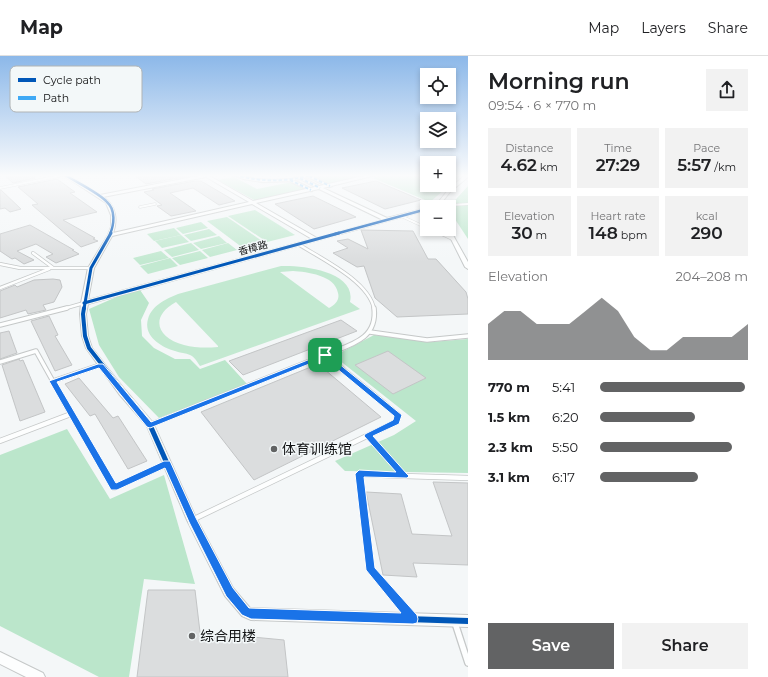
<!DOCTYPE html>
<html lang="en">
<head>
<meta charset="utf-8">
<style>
  body { margin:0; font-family:Montserrat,"Noto Sans SC",sans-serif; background:#f2f2f2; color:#202124; height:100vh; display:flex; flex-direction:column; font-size:15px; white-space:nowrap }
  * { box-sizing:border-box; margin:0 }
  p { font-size:13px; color:#757577 }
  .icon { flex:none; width:22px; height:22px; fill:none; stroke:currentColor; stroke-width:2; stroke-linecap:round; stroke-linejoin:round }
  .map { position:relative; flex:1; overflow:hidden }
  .side { display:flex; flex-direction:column; background:#fff; width:300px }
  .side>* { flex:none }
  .fabs { position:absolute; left:420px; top:12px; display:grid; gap:8px }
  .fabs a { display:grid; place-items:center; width:36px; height:36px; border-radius:0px; background:#fff; box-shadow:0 2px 6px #0003; font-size:20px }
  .pin { position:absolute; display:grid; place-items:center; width:34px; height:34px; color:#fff; margin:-17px; border-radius:8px; box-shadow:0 2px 6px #0006 }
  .round { display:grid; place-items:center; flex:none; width:42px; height:42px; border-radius:0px; background:#f2f2f2 }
  .overview { display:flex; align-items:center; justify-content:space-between; height:68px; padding:0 20px }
  h1 { font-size:22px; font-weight:600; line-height:30px }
  .stats { display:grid; grid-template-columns:repeat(3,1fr); gap:6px; height:68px; padding:4px 20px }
  .stats div { display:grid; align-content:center; border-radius:0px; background:#f2f2f2; text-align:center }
  .stats b { font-size:17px; font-weight:600 }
  .stats small { font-size:11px; font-weight:400 }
  .stats p { font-size:11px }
  .chart { height:112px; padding:8px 20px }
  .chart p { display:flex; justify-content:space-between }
  .chart svg { width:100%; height:72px; margin-top:4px; fill:#626364; opacity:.7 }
  .cta { display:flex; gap:8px; margin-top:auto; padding:8px 20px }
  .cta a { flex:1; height:46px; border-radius:0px; background:#626364; color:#fff; font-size:16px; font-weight:600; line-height:46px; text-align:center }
  .cta a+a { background:#f2f2f2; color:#202124 }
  ul { padding:0 20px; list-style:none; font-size:13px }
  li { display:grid; grid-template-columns:64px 48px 1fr; align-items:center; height:30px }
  li i { height:10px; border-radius:5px; background:#626364 }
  header { display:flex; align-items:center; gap:24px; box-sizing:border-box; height:56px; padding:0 20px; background:#fff; border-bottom:1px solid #e0e0e0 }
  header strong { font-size:19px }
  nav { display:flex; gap:22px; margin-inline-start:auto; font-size:14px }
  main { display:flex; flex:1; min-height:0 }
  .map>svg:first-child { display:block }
  .green { fill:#c3e9d1; fill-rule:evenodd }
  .forest { fill:#bbe6cb }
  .building { fill:#dbddde; stroke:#c3c5c6 }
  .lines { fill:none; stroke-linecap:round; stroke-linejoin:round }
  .service-far4-casing { stroke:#c5c8c8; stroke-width:3 }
  .service-far3-casing { stroke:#c5c8c8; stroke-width:4 }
  .service-far2-casing { stroke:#c5c8c8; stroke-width:5.5 }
  .service-far1-casing { stroke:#c5c8c8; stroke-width:6 }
  .service-casing { stroke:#c5c8c8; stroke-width:8 }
  .pedestrian-casing { stroke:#c5c8c8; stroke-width:2.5 }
  .minor-casing { stroke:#c5c8c8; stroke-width:2 }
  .service-far4 { stroke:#fdfefe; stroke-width:2 }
  .service-far3 { stroke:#fdfefe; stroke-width:2.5 }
  .service-far2 { stroke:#fdfefe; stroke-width:3.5 }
  .service-far1 { stroke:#fdfefe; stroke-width:4.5 }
  .service { stroke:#fdfefe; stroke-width:5.5 }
  .pedestrian { fill:#fdfefe; fill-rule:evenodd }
  .minor { fill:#fdfefe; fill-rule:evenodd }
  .quiet { stroke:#3fa9f5; stroke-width:2; stroke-dasharray:3.5 2; stroke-linecap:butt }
  .cycleway-far4-casing { stroke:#f3f8f9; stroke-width:4 }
  .cycleway-far3-casing { stroke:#f3f8f9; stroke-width:5 }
  .cycleway-far2-casing { stroke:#f3f8f9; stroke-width:6 }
  .cycleway-far1-casing { stroke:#f3f8f9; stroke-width:8 }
  .cycleway-casing { stroke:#f3f8f9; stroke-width:9 }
  .cycleway-far4 { stroke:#0057b8; stroke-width:2.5 }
  .cycleway-far3 { stroke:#0057b8; stroke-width:3 }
  .cycleway-far2 { stroke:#0057b8; stroke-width:4 }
  .cycleway-far1 { stroke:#0057b8; stroke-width:5 }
  .cycleway { stroke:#0057b8; stroke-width:6 }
  .route { fill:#1a73e8; stroke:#fff; fill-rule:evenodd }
  .poi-dot { fill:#626364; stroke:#f3f8f9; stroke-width:1.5 }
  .labels { text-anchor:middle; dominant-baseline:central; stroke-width:3; stroke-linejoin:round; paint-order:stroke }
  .far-street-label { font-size:10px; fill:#131415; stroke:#f3f8f9 }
  .near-poi-label { font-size:14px; fill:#131415; stroke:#f3f8f9; text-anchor:start }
  .key { fill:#f3f8f9; stroke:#b0b4b5; stroke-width:1 }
  .key-label { font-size:11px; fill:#131415 }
</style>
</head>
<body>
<header>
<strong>Map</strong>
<nav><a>Map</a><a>Layers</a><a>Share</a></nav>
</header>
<main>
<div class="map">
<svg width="468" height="621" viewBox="0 0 468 621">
  <rect width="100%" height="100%" fill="#f4f7f8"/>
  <!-- green -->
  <g class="green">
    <polygon points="321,119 370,119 332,128 315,121"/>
    <polygon points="385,119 427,119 427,129 449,129 449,119 459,121 430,146 373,122"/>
    <polygon points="234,121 257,133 292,126 307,134 256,145 218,124"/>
    <polygon points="255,154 295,179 267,186 228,160"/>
    <polygon points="227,161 265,187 243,192 207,165"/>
    <polygon points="201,166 208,172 183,178 176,172"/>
    <polygon points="174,172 181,179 154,185 147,178"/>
    <polygon points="209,173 217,179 191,185 184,179"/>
    <polygon points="181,179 189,186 162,192 155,185"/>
    <polygon points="219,180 227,187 201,193 193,187"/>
    <polygon points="191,187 199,194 172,201 164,194"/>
    <polygon points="228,187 237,194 210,201 202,194"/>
    <polygon points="161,195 169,202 140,209 133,202"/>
    <polygon points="200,195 208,202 180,209 172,202"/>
    <polygon points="170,202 178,210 148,218 140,210"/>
    <path d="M 281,210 C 301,209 357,215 350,246 L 360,253 L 200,310 C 198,307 194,300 190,299 C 186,297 180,297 175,295 C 161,291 143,280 148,263 C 152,249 166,243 178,238 ZM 293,215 C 307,216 335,219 338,237 C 340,244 335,249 329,252 L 280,216 ZM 176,246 L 218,290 L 218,291 C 207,292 195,292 184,289 C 157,282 149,261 176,246 Z"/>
  </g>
  <!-- forest -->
  <g class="forest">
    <polygon points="468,130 468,183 449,154 449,151"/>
    <polygon points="140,234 149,247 141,264 142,280 154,292 175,303 190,303 200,313 225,304 247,328 159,362 119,321 99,289 89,253 121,239"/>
    <polygon points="374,279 430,286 468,283 468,417 345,415 335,405 394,379 416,365 334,300"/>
    <polygon points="67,373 110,443 164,419 195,528 144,523 129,621 99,621 0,570 0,399"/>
  </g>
  <!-- building -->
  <g class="building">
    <polygon points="4,119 33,119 35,122 13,127"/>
    <polygon points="134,119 155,119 158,121 170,119 188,120 146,128"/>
    <polygon points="57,123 75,136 70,137 97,156 63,164 95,182 93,183 98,185 81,191 32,149 38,148 18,131"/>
    <polygon points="195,125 201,125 235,145 219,149 193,132 170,137 196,155 171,160 157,150 162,149 144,136 154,134 152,133"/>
    <polygon points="376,125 421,144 385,153 342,132"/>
    <polygon points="0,134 1,134 21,153 10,156 5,152 0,153"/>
    <polygon points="313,140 356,161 314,173 275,148"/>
    <polygon points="30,169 74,194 72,194 79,198 56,207 46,201 53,198 36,188 17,195 34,204 24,208 15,202 12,203 0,195 0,178"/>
    <polygon points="361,174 413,175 428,203 436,203 466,236 468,243 468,258 397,261 375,242 364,210 357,211 333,197 348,192 337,185 348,183 368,193"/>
    <polygon points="53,223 60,224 62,231 54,246 43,249 46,254 28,258 26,254 0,262 0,235 15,229 17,231 34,224"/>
    <polygon points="49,260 58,279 55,280 72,309 55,315 31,265"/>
    <polygon points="341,264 357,275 243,319 229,305"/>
    <polygon points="9,275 17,297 0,303 0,277"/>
    <polygon points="388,295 426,322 393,338 355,309"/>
    <polygon points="19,303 20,305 23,304 45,356 20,365 2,309"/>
    <polygon points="318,308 381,361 254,424 201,356"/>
    <polygon points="79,322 113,362 118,360 147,405 128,413 95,358 90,360 65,328"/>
    <polygon points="433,426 468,427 468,509 413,507 417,521 383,519 366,436 401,438 412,478 452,480"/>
    <polygon points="148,534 195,534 200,576 284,584 288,621 137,621"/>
  </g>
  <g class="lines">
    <defs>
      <g id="service-far4">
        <polyline points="0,132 64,119"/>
        <polyline points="437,150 468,148"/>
        <polyline points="140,151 155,148"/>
        <polyline points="401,160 427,172"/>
        <polyline points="430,173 442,178"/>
      </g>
      <g id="service-far3">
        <polyline points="440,177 453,183"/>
        <path d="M 298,188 C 320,202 369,225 374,253"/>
        <polyline points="33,197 52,211"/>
        <polyline points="0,208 20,212 91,212"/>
        <polyline points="0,232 49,213"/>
        <polyline points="63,253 84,247"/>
      </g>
      <g id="service-far2">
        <polyline points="0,269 67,252"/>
        <polyline points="370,276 427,284 468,280"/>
        <path d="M 325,299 C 349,289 378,284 374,252"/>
        <polyline points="0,306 36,295 65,347"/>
        <polyline points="53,325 100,309"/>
        <polyline points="204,347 325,299 384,347"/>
      </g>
      <g id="service-far1">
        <polyline points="64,346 71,358"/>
        <polyline points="150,369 207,346"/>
        <polyline points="0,385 71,358 114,432 167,408"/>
        <polyline points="404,420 468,422"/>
        <polyline points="192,464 396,366 398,359 382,346"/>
        <polyline points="365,468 359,418 404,420 368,380"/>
      </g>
      <g id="service">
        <polyline points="365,467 371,514 411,561"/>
        <polyline points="455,567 468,607"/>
      </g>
      <polygon id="pedestrian" points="234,119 239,119 254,123 273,124 292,123 307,119 312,119 311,120 332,130 329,131 308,121 303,122 321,131 321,133 319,133 300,123 293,124 312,133 312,135 311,135 289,125 263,126 244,123"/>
      <g id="minor">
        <path d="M 63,119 L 68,119 L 100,139 L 203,119 L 208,119 L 253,145 L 368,119 L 376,119 L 323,132 L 387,162 L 427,152 L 427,154 L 88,248 L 86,258 L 88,280 L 92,292 L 125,334 L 153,367 L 196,462 L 233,532 L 250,552 L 468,559 L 468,571 L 251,564 L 242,560 L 225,540 L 187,464 L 147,370 L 119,338 L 86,292 L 82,280 L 80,258 L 81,247 L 88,212 L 108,179 L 111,171 L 111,159 L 106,147 ZM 206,121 L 249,146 L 113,177 C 118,164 116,149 103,141 ZM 319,133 L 383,164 L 317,182 L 256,147 ZM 252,148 L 312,183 L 88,244 L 94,212 L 112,180 Z"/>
        <polygon points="465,119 468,119 468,121 450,136 439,150 440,151 436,151 436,149 448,134"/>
        <polygon points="449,172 468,206 468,213 465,211 446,173 449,173"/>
        <polygon points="0,596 43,617 45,621 26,621 0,608"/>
      </g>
    </defs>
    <!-- service-far4 casing -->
    <use href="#service-far4" class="service-far4-casing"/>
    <!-- service-far3 casing -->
    <use href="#service-far3" class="service-far3-casing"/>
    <!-- service-far2 casing -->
    <use href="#service-far2" class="service-far2-casing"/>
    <!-- service-far1 casing -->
    <use href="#service-far1" class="service-far1-casing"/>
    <!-- service casing -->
    <use href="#service" class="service-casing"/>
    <!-- pedestrian casing -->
    <use href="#pedestrian" class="pedestrian-casing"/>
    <!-- minor casing -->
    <use href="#minor" class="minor-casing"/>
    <!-- service-far4 -->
    <use href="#service-far4" class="service-far4"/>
    <!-- service-far3 -->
    <use href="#service-far3" class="service-far3"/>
    <!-- service-far2 -->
    <use href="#service-far2" class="service-far2"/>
    <!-- service-far1 -->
    <use href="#service-far1" class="service-far1"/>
    <!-- service -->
    <use href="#service" class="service"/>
    <!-- pedestrian -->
    <use href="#pedestrian" class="pedestrian"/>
    <!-- minor -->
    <use href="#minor" class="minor"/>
    <!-- quiet -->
    <g class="quiet">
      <path d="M 235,119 C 261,126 285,126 311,119"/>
      <polyline points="205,120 207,119"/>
      <polyline points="309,120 330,130"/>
      <polyline points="300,122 320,132"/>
      <polyline points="290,124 311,134"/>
    </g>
    <defs>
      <g id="cycleway-far4">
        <path d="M 65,119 C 76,126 99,137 107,146 C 116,154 114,169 110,178"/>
        <polyline points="335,178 427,153"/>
      </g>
      <g id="cycleway-far3">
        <polyline points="84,247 339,177"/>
        <polyline points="84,253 91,212 111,177"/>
      </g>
      <polyline id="cycleway-far2" points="84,252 83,258 85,280 89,292 132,347"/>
      <polyline id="cycleway-far1" points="131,346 150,369 194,468"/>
      <path id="cycleway" d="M 193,467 C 205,488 230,549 251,558 L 468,565"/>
    </defs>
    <!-- cycleway-far4 casing -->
    <use href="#cycleway-far4" class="cycleway-far4-casing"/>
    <!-- cycleway-far3 casing -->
    <use href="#cycleway-far3" class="cycleway-far3-casing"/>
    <!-- cycleway-far2 casing -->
    <use href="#cycleway-far2" class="cycleway-far2-casing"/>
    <!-- cycleway-far1 casing -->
    <use href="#cycleway-far1" class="cycleway-far1-casing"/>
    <!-- cycleway casing -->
    <use href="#cycleway" class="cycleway-casing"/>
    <!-- cycleway-far4 -->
    <use href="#cycleway-far4" class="cycleway-far4"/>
    <!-- cycleway-far3 -->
    <use href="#cycleway-far3" class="cycleway-far3"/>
    <!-- cycleway-far2 -->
    <use href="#cycleway-far2" class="cycleway-far2"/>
    <!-- cycleway-far1 -->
    <use href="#cycleway-far1" class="cycleway-far1"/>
    <!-- cycleway -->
    <use href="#cycleway" class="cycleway"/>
  </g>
  <!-- sky -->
  <linearGradient id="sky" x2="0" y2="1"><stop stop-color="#8cb8e9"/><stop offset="0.58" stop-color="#fafbfc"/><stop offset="1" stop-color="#fafbfc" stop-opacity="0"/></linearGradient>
  <rect width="468" height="206" fill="url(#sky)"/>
  <!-- route -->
  <path class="route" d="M 323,298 L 327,298 L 402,359 L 399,368 L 373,380 L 407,418 L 409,420 L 407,422 L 364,421 L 375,512 L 417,559 L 418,563 L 417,567 L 413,568 L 251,563 L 242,559 L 226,540 L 189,466 L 165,412 L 117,434 L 111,434 L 49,325 L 98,308 L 103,308 L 151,366 ZM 324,302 L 394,360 L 393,364 L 365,378 L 364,380 L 396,416 L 359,414 L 355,418 L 366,514 L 401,557 L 249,552 L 233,532 L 196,462 L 170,405 L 164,405 L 116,427 L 57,326 L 99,312 L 147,371 L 150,372 Z"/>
  <!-- markers -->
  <g class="poi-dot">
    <circle cx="274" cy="393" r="4"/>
    <circle cx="192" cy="580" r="4"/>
  </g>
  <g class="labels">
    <!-- far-street labels -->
    <g class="far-street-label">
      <text transform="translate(253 192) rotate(-15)">香樟路</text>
    </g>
    <!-- near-poi labels -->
    <g class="near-poi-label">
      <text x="282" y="393">体育训练馆</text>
      <text x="200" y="580">综合用楼</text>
    </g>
  </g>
  <!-- legend -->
  <rect x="10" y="10" width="132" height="46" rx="6" class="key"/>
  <rect x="18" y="22" width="18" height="4" fill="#0057b8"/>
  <rect x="18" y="40" width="18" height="4" fill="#3fa9f5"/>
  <g class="key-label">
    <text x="43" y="28">Cycle path</text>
    <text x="43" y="46">Path</text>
  </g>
</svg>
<div class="fabs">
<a><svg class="icon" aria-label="locate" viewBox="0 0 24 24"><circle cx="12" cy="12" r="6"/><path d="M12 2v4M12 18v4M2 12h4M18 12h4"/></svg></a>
<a><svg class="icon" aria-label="layers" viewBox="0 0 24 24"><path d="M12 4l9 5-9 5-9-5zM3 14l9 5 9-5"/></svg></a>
<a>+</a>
<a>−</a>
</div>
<div class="pin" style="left:325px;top:299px;background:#1e9e55"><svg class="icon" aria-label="arrive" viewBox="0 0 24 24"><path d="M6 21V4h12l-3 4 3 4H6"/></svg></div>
</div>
<section class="side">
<div class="overview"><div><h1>Morning run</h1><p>09:54 · 6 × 770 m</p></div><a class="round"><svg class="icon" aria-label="share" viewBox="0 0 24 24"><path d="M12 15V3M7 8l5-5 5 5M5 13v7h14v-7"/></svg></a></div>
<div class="stats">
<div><p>Distance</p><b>4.62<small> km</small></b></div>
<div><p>Time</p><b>27:29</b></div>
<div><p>Pace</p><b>5:57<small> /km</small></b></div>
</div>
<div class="stats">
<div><p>Elevation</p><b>30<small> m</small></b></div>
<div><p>Heart rate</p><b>148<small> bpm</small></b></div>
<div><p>kcal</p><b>290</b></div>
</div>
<div class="chart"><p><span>Elevation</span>204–208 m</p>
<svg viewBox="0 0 160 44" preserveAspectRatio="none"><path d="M0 44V22L10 14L20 14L30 22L40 22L50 22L60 14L70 6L80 14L90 30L100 38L110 38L120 30L130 30L140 30L150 30L160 22V44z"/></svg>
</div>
<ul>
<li><b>770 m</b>5:41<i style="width:98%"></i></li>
<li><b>1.5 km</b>6:20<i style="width:64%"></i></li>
<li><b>2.3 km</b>5:50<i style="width:89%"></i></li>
<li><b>3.1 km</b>6:17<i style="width:66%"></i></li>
</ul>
<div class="cta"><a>Save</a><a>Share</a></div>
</section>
</main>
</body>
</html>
